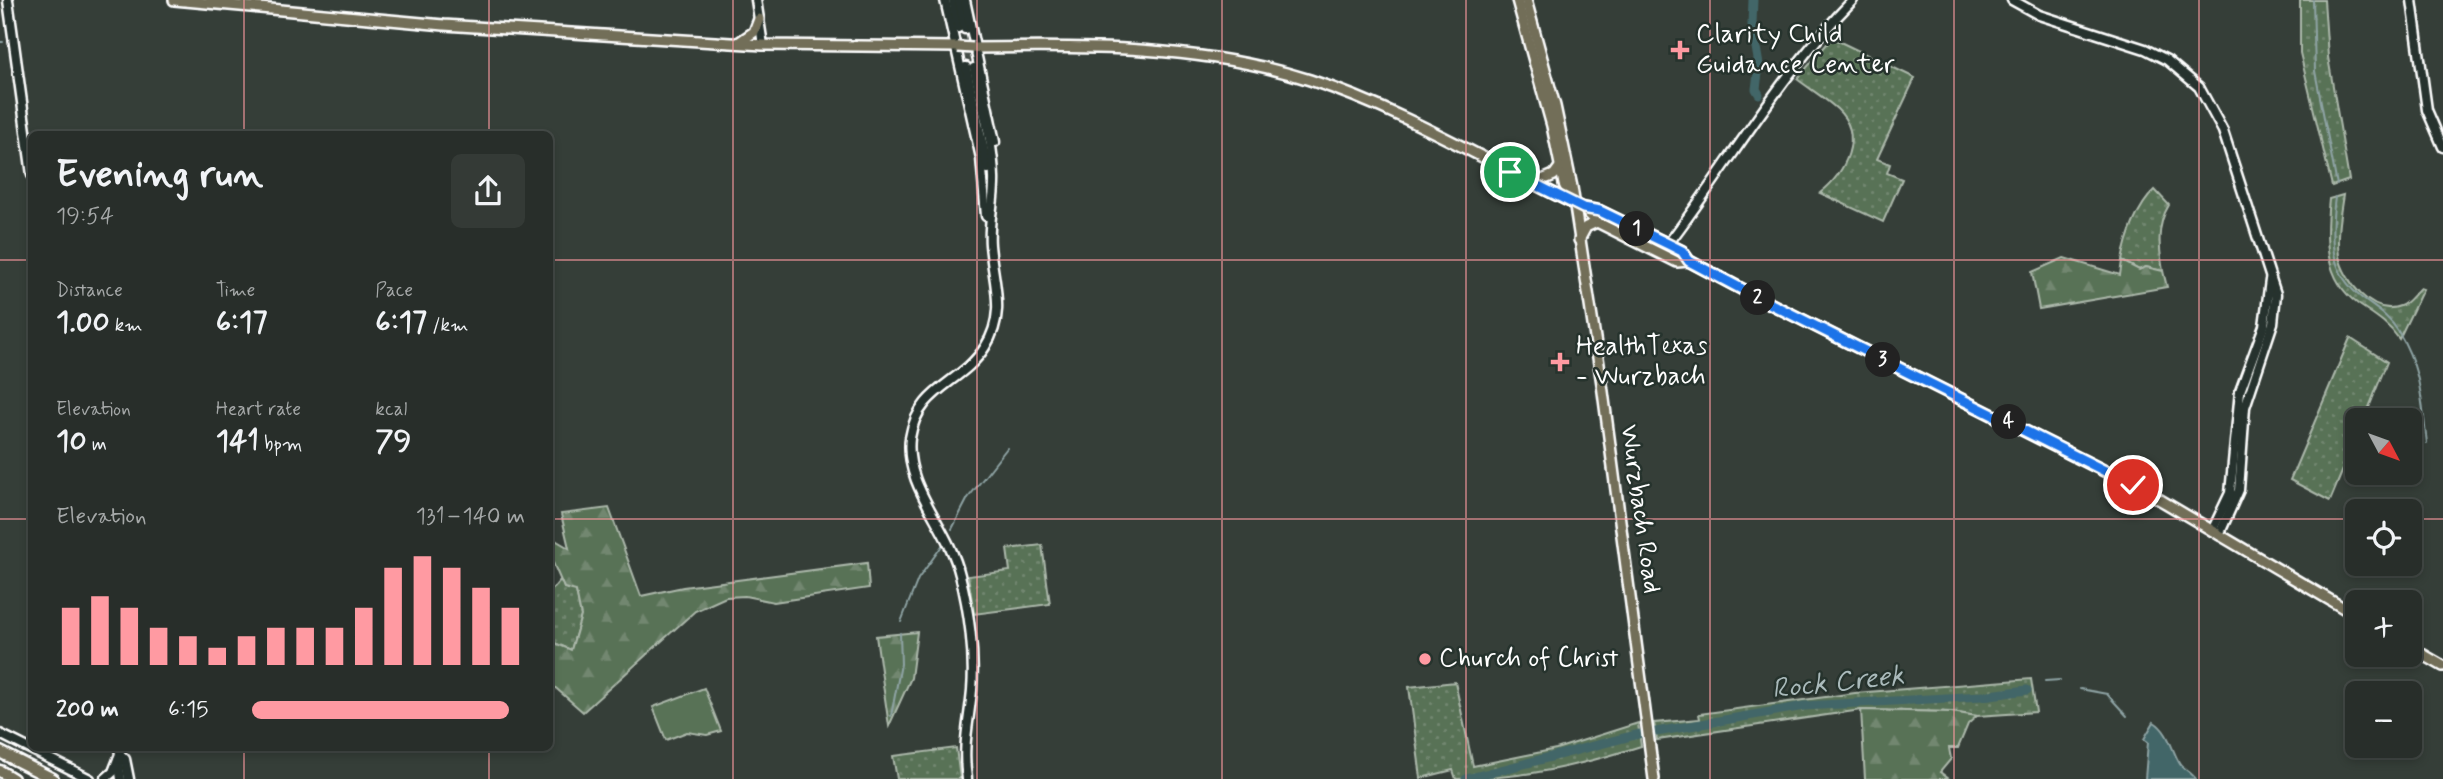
<!DOCTYPE html>
<html lang="en">
<head>
<meta charset="utf-8">
<style>
  body { margin:0; font-family:Mynerve,sans-serif; background:#343a36; color:#f1f3f6; height:100vh; display:flex; flex-direction:column; font-size:26px; white-space:nowrap }
  * { box-sizing:border-box; margin:0 }
  p { font-size:23px; color:#a5a8a8 }
  .icon { flex:none; width:38px; height:38px; fill:none; stroke:currentColor; stroke-width:2; stroke-linecap:round; stroke-linejoin:round }
  .map { position:relative; flex:1; overflow:hidden }
  .details { position:absolute; left:28px; top:131px; width:525px; height:620px; display:flex; flex-direction:column; background:#282e2a; border-radius:10px; box-shadow:0 4px 10px #0003,0 0 0 2px #444a47 }
  .details>* { flex:none }
  .needle { width:46px; rotate:131deg }
  .buttons { position:absolute; left:2345px; top:408px; display:grid; gap:14px }
  .buttons a { display:grid; place-items:center; width:77px; height:77px; border-radius:10px; background:#282e2a; box-shadow:0 4px 10px #0003,0 0 0 2px #444a47; font-size:35px }
  .pin { position:absolute; display:grid; place-items:center; width:60px; height:60px; color:#fff; margin:-30px; border:4px solid #fff; border-radius:50%; box-shadow:0 2px 7px #0007 }
  .km { position:absolute; width:35px; height:35px; margin:-18px; border-radius:50%; background:#222; color:#fff; font-size:19px; line-height:35px; text-align:center }
  .round { display:grid; place-items:center; flex:none; width:74px; height:74px; border-radius:10px; background:#343a36 }
  .overview { display:flex; align-items:center; justify-content:space-between; height:119px; padding:0 28px }
  h1 { font-size:38px; font-weight:800; line-height:52px }
  .stats { display:grid; grid-template-columns:repeat(3,1fr); gap:10px; height:119px; padding:7px 28px }
  .stats div { display:grid; align-content:center }
  .stats b { font-size:30px; font-weight:800 }
  .stats small { font-size:19px; font-weight:400 }
  .stats p { font-size:19px }
  .chart { height:196px; padding:14px 28px }
  .chart p { display:flex; justify-content:space-between }
  .chart svg { width:100%; height:126px; margin-top:7px; stroke:#ff9aa2; stroke-width:6 }
  ul { padding:0 28px; list-style:none; font-size:23px }
  li { display:grid; grid-template-columns:112px 84px 1fr; align-items:center; height:52px }
  li i { height:18px; border-radius:9px; background:#ff9aa2 }
  .map>svg:first-child { display:block }
  .grass { fill:url(#grass-dots); stroke:#acb8ab; stroke-width:2 }
  .forest { fill:url(#forest-firs); stroke:#acb8ab; stroke-width:2 }
  .garden { fill:#597257; stroke:#acb8ab; stroke-width:2 }
  .water { fill:#426667; stroke:#8ea3a4; stroke-width:2 }
  .lines { fill:none; stroke-linecap:round; stroke-linejoin:round }
  .stream { stroke:#8ea3a4; stroke-width:2 }
  .river { stroke:#426667; stroke-width:9 }
  .secondary-tunnel { stroke:#49514c; stroke-width:8; stroke-dasharray:8 4; stroke-linecap:butt }
  .secondary-casing { stroke:#fff; stroke-width:13 }
  .primary-casing { stroke:#fff; stroke-width:14 }
  .highway-casing { stroke:#fff; stroke-width:15 }
  .secondary { stroke:#26332d; stroke-width:8 }
  .primary { stroke:#726e59; stroke-width:9 }
  .highway { stroke:#726e59; stroke-width:10 }
  .primary-bridge-casing { stroke:#fff; stroke-width:14; stroke-linecap:butt }
  .primary-bridge { stroke:#726e59; stroke-width:9 }
  .route-casing { stroke:#fff; stroke-width:14 }
  .route { stroke:#1a73e8; stroke-width:9 }
  .grid { fill:none; stroke:#ff9aa2; stroke-width:2; stroke-opacity:0.55 }
  .poi-dot { fill:#ff9aa2; stroke:#26332d; stroke-width:2.5 }
  .labels { text-anchor:middle; dominant-baseline:central; stroke-width:5; stroke-linejoin:round; paint-order:stroke }
  .poi-label { font-size:26px; fill:#fff; stroke:#26332d; text-anchor:start }
  .street-label { font-size:26px; fill:#fff; stroke:#26332d }
  .water-label { font-size:28px; font-style:italic; fill:#aababb; stroke:#26332d }
</style>
</head>
<body>
<div class="map">
<svg width="2443" height="779" viewBox="0 0 2443 779">
  <defs>
    <pattern id="grass-dots" width="8" height="8" patternUnits="userSpaceOnUse" patternTransform="scale(1.75)"><rect width="8" height="8" fill="#597257"/><path d="M2 2h.1M6 6h.1" fill="none" stroke="#728770" stroke-width="1.8" stroke-linecap="round"/></pattern>
    <pattern id="forest-firs" width="22" height="20" patternUnits="userSpaceOnUse" patternTransform="scale(1.75)"><rect width="22" height="20" fill="#597257"/><path d="M5 1l3.5 6h-7zM16 11l3.5 6h-7z" fill="#728770"/></pattern>
  </defs>
  <rect width="100%" height="100%" fill="#353e38"/>
  <filter id="ink" filterUnits="userSpaceOnUse"><feTurbulence type="fractalNoise" baseFrequency=".0143" numOctaves="2"/><feDisplacementMap in="SourceGraphic" scale="14" xChannelSelector="R" yChannelSelector="G"/><feConvolveMatrix kernelMatrix="1 2 1 2 8 2 1 2 1" color-interpolation-filters="sRGB"/></filter>
  <g filter="url(#ink)">
    <!-- grass -->
    <g class="grass">
      <polygon points="2300,0 2324,0 2328,57 2349,180 2332,186 2300,53"/>
      <path d="M 1832,38 L 1915,78 L 1877,159 L 1890,164 L 1887,173 L 1902,179 L 1883,222 L 1820,193 C 1844,174 1866,136 1837,109 C 1825,98 1810,89 1797,79 Z"/>
      <path d="M 2155,190 L 2169,205 C 2156,226 2159,248 2163,271 L 2146,267 L 2139,270 L 2122,261 C 2126,238 2137,206 2155,190 Z"/>
      <path d="M 2343,195 C 2340,215 2336,235 2339,256 C 2344,280 2372,317 2400,306 C 2407,304 2414,293 2420,288 L 2423,289 L 2399,339 C 2387,322 2374,315 2358,304 C 2323,278 2325,238 2329,199 Z"/>
      <polygon points="2350,338 2387,362 2364,420 2357,420 2357,436 2330,501 2290,480"/>
      <polygon points="1042,545 1050,604 974,614 968,576 1010,571 1007,549"/>
      <polygon points="561,579 564,588 576,590 581,616 571,650 550,641 550,592"/>
      <polygon points="2031,679 2036,712 1977,716 1951,712 1861,710 1657,740 1654,723 1700,719 1699,714 1855,693"/>
      <path d="M 1455,682 L 1473,766 L 1556,749 L 1638,723 L 1641,746 C 1578,766 1523,779 1456,779 L 1453,770 L 1421,778 L 1409,687 Z"/>
      <polygon points="956,748 960,779 897,779 893,756"/>
    </g>
    <!-- forest -->
    <g class="forest">
      <polygon points="2064,258 2120,275 2122,261 2139,270 2146,267 2163,271 2167,287 2039,309 2032,272"/>
      <polygon points="609,508 641,596 683,587 867,563 869,588 774,602 745,596 726,597 695,611 583,712 550,683 550,641 571,650 581,616 576,591 564,588 550,556 550,537 569,548 561,514"/>
      <polygon points="917,632 911,678 889,726 876,636"/>
      <polygon points="1861,710 1951,712 1977,716 1968,724 1958,748 1949,748 1951,759 1940,772 1949,779 1865,779"/>
    </g>
    <!-- garden -->
    <polygon class="garden" points="704,688 721,731 707,735 687,732 666,740 653,707"/>
    <!-- water -->
    <path class="water" d="M 2154,722 C 2169,731 2172,751 2180,764 C 2185,770 2192,773 2196,779 L 2145,779 L 2148,742 L 2144,739 Z"/>
    <g class="lines">
      <!-- stream -->
      <g class="stream">
        <polyline points="2313,0 2315,71 2337,185"/>
        <polyline points="0,42 3,42"/>
        <path d="M 2335,197 C 2330,237 2328,272 2363,299 C 2376,309 2389,316 2398,331 C 2422,371 2421,399 2427,443"/>
        <polyline points="952,529 968,498 1007,448"/>
        <polyline points="901,622 918,579 944,543"/>
        <polyline points="2045,681 2060,680"/>
        <polyline points="2080,689 2107,694 2127,716"/>
        <polyline points="891,716 901,664 900,633"/>
      </g>
      <!-- river -->
      <g class="river">
        <polyline points="1753,0 1752,24 1759,65 1756,89 1759,94"/>
        <polyline points="1656,732 1804,706 1983,696 2027,690"/>
        <polyline points="1466,779 1639,734"/>
      </g>
      <!-- secondary-tunnel -->
      <g class="secondary-tunnel">
        <polyline points="958,28 966,67"/>
        <polyline points="965,29 974,68"/>
      </g>
      <defs>
        <g id="secondary">
          <polyline points="8,0 32,175"/>
          <polyline points="756,0 763,45"/>
          <polyline points="945,0 981,158 986,216"/>
          <polyline points="953,0 958,28"/>
          <polyline points="959,0 965,29"/>
          <polyline points="965,0 995,142"/>
          <polyline points="2012,0 2039,15 2145,49 2167,60 2199,87 2223,131 2276,294 2273,323 2245,407 2239,490 2219,535"/>
          <polyline points="2412,0 2427,110 2443,147"/>
          <polyline points="966,67 988,169"/>
          <path d="M 1668,244 C 1730,163 1781,73 1853,0"/>
          <polyline points="2212,531 2230,493 2240,391 2264,326 2270,280"/>
          <polyline points="0,734 90,779"/>
          <polyline points="119,747 120,754 125,759 129,779"/>
          <polyline points="118,760 121,779"/>
          <polyline points="105,779 113,772 120,754"/>
          <path d="M 967,779 C 962,745 969,723 972,690 C 975,654 969,610 960,575 C 948,525 904,488 910,438 C 918,387 962,384 985,347 C 1007,313 993,282 990,245 C 988,222 995,199 994,177 C 993,140 981,103 974,68"/>
        </g>
        <g id="primary">
          <polyline points="174,0 444,25 763,45 958,47"/>
          <polyline points="1517,0 1552,126 1564,184 1570,198"/>
          <polyline points="1526,0 1555,106 1572,187 1602,384 1654,779"/>
          <polyline points="738,43 754,32 759,19"/>
          <path d="M 973,48 C 1084,46 1203,45 1310,80 C 1405,111 1493,165 1583,208 L 1600,211 L 1668,244 L 1682,251 L 1689,261 L 1753,295 L 2152,495 L 2357,616"/>
          <polyline points="1533,184 1554,175 1560,167"/>
          <polyline points="1583,208 1597,222 1677,262 1689,261"/>
          <polyline points="1579,240 1586,227 1597,222"/>
          <polyline points="2410,647 2443,666"/>
        </g>
        <g id="highway">
          <polyline points="0,752 53,779"/>
          <polyline points="0,771 13,779"/>
        </g>
      </defs>
      <!-- secondary casing -->
      <use href="#secondary" class="secondary-casing"/>
      <!-- primary casing -->
      <use href="#primary" class="primary-casing"/>
      <!-- highway casing -->
      <use href="#highway" class="highway-casing"/>
      <!-- secondary -->
      <use href="#secondary" class="secondary"/>
      <!-- primary -->
      <use href="#primary" class="primary"/>
      <!-- highway -->
      <use href="#highway" class="highway"/>
      <defs>
        <polyline id="primary-bridge" points="958,47 973,48"/>
      </defs>
      <!-- primary-bridge casing -->
      <use href="#primary-bridge" class="primary-bridge-casing"/>
      <!-- primary-bridge -->
      <use href="#primary-bridge" class="primary-bridge"/>
    </g>
  </g>
  <g class="lines" filter="url(#ink)">
    <defs>
      <polyline id="route" points="1510,172 1583,208 1600,211 1668,244 1682,251 1689,261 1753,295 2133,485"/>
    </defs>
    <!-- route casing -->
    <use href="#route" class="route-casing"/>
    <!-- route -->
    <use href="#route" class="route"/>
  </g>
  <!-- grid -->
  <path class="grid" d="M 244,0 L 244,135M 489,0 L 489,135M 733,0 L 733,779M 977,0 L 977,779M 1222,0 L 1222,779M 1466,0 L 1466,779M 1710,0 L 1710,779M 1954,0 L 1954,779M 2199,0 L 2199,779M 0,260 L 32,260M 550,260 L 2443,260M 0,519 L 32,519M 550,519 L 2357,519M 2410,519 L 2443,519M 244,747 L 244,779M 489,747 L 489,779"/>
  <!-- markers -->
  <g class="poi-dot">
    <path d="M1676.5 39.5h7v7h7v7h-7v7h-7v-7h-7v-7h7z"/>
    <path d="M1556.5 351.5h7v7h7v7h-7v7h-7v-7h-7v-7h7z"/>
    <circle cx="1425" cy="659" r="7"/>
  </g>
  <g class="labels">
    <!-- poi labels -->
    <g class="poi-label">
      <text x="1696" y="35">Clarity Child<tspan x="1696" dy="30">Guidance Center</tspan></text>
      <text x="1576" y="347">HealthTexas<tspan x="1576" dy="30">- Wurzbach</tspan></text>
      <text x="1439" y="659">Church of Christ</text>
    </g>
    <!-- street labels -->
    <g class="street-label">
      <text transform="translate(1640 509) rotate(82)">Wurzbach Road</text>
    </g>
    <!-- water labels -->
    <g class="water-label">
      <text transform="translate(1838 683) rotate(-6)">Rock Creek</text>
    </g>
  </g>
</svg>
<div class="buttons">
<a><svg class="needle" viewBox="-14 -14 28 28"><path d="M0-13l5 13h-10z" fill="#e53935"/><path d="M0 13l5-13h-10z" fill="#a5a8a8"/></svg></a>
<a><svg class="icon" aria-label="locate" viewBox="0 0 24 24"><circle cx="12" cy="12" r="6"/><path d="M12 2v4M12 18v4M2 12h4M18 12h4"/></svg></a>
<a>+</a>
<a>−</a>
</div>
<div class="pin" style="left:1510px;top:172px;background:#1e9e55"><svg class="icon" aria-label="arrive" viewBox="0 0 24 24"><path d="M6 21V4h12l-3 4 3 4H6"/></svg></div>
<div class="pin" style="left:2133px;top:485px;background:#d93025"><svg class="icon" aria-label="check" viewBox="0 0 24 24"><path d="M5 12l5 5 9-10"/></svg></div>
<b class="km" style="left:1637px;top:229px">1</b>
<b class="km" style="left:1758px;top:298px">2</b>
<b class="km" style="left:1883px;top:360px">3</b>
<b class="km" style="left:2009px;top:422px">4</b>
<section class="details">
<div class="overview"><div><h1>Evening run</h1><p>19:54</p></div><a class="round"><svg class="icon" aria-label="share" viewBox="0 0 24 24"><path d="M12 15V3M7 8l5-5 5 5M5 13v7h14v-7"/></svg></a></div>
<div class="stats">
<div><p>Distance</p><b>1.00<small> km</small></b></div>
<div><p>Time</p><b>6:17</b></div>
<div><p>Pace</p><b>6:17<small> /km</small></b></div>
</div>
<div class="stats">
<div><p>Elevation</p><b>10<small> m</small></b></div>
<div><p>Heart rate</p><b>141<small> bpm</small></b></div>
<div><p>kcal</p><b>79</b></div>
</div>
<div class="chart"><p><span>Elevation</span>131–140 m</p>
<svg viewBox="0 0 160 44" preserveAspectRatio="none"><path d="M5 44V24M15 44V20M25 44V24M35 44V31M45 44V34M55 44V38M65 44V34M75 44V31M85 44V31M95 44V31M105 44V24M115 44V10M125 44V6M135 44V10M145 44V17M155 44V24"/></svg>
</div>
<ul>
<li><b>200 m</b>6:15<i style="width:94%"></i></li>
</ul>
</section>
</div>
</body>
</html>
